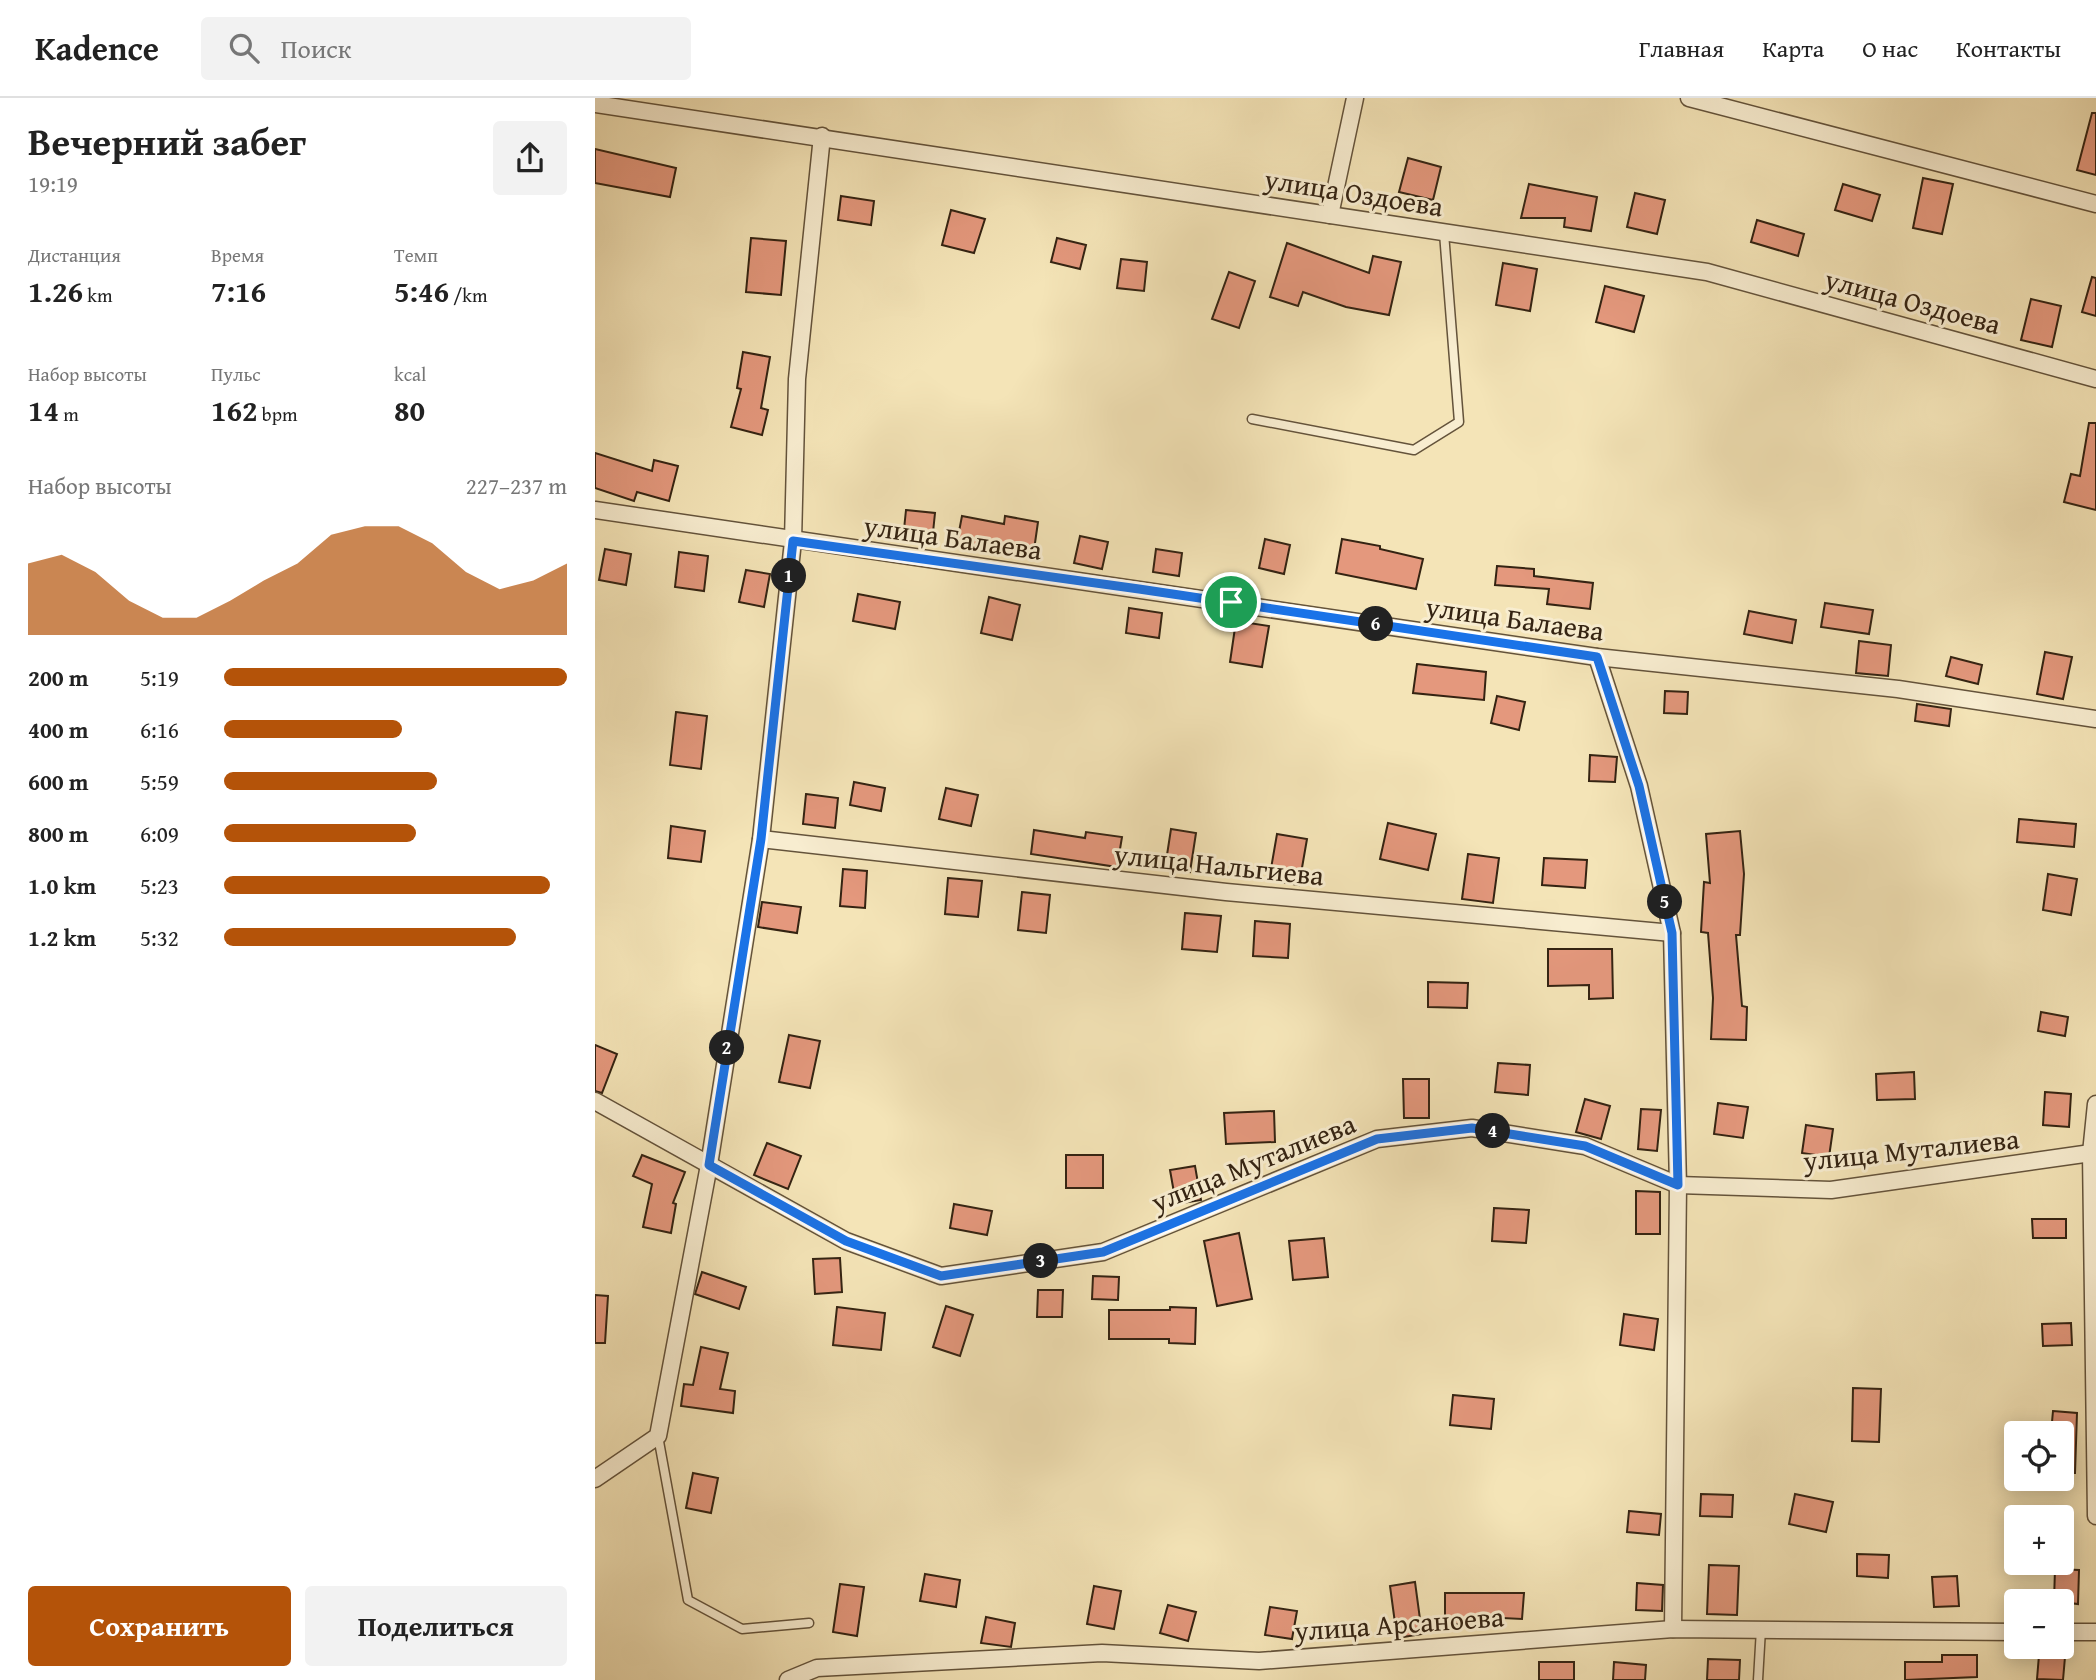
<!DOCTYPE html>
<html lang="ru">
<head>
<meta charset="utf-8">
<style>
  body { margin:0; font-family:"Gentium Book Plus",serif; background:#f2f2f2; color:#222; height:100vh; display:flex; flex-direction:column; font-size:26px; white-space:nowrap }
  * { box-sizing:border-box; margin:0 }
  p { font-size:23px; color:#767676 }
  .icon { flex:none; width:38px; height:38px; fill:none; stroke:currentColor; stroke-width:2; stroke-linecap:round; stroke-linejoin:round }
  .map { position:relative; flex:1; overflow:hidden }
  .sheet { display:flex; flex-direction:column; background:#fff; width:595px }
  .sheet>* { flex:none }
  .tools { position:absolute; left:1409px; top:1323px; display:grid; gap:14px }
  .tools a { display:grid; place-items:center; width:70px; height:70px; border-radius:7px; background:#fff; box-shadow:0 4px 18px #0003; font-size:35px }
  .pin { position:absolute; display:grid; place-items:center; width:60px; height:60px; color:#fff; margin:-30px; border:4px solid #fff; border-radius:50%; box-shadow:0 2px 7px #0007 }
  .km { position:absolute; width:35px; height:35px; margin:-18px; border-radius:50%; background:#222; color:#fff; font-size:19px; line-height:35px; text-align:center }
  .round { display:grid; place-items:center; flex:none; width:74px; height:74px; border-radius:7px; background:#f2f2f2 }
  .overview { display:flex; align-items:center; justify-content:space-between; height:119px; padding:0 28px }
  h1 { font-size:38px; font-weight:600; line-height:52px }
  .figures { display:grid; grid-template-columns:repeat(3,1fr); gap:10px; height:119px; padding:7px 28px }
  .figures div { display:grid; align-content:center }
  .figures b { font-size:30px; font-weight:600 }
  .figures small { font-size:19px; font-weight:400 }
  .figures p { font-size:19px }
  .chart { height:196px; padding:14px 28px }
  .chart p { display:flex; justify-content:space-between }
  .chart svg { width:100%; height:126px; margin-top:7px; fill:#b45309; opacity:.7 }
  .cta { display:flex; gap:14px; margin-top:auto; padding:14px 28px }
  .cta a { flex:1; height:80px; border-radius:7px; background:#b45309; color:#fff; font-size:28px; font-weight:600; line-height:80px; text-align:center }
  .cta a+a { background:#f2f2f2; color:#222 }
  ul { padding:0 28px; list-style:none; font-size:23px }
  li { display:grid; grid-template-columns:112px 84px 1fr; align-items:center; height:52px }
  li i { height:18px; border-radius:9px; background:#b45309 }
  header { display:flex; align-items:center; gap:42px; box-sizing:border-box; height:98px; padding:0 35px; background:#fff; border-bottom:2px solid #e0e0e0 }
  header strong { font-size:33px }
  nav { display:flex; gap:38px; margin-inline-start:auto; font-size:24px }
  .search { width:490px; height:63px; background:#f2f2f2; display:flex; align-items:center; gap:18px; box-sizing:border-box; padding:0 24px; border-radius:7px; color:#767676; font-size:26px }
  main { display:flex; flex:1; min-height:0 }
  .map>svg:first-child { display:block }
  .building { fill:#e4987d; stroke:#342312; stroke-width:2 }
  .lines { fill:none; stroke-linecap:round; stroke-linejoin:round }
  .service-casing { stroke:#64533b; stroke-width:11 }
  .minor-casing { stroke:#64533b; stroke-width:19 }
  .service { stroke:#f8edd0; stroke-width:8 }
  .minor { stroke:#f8edd0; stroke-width:16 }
  .route-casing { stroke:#fff; stroke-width:14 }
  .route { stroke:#1a73e8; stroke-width:9 }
  .labels { text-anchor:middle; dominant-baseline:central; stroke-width:6; stroke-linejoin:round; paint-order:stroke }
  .street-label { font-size:28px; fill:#342312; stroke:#f8edd0 }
</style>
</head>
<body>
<header>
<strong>Kadence</strong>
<div class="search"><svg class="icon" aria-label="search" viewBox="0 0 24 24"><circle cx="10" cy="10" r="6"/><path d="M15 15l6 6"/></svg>Поиск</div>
<nav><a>Главная</a><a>Карта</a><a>О нас</a><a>Контакты</a></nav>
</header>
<main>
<section class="sheet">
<div class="overview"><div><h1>Вечерний забег</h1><p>19:19</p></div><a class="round"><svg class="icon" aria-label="share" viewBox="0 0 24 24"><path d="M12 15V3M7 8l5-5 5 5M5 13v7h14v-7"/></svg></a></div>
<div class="figures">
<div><p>Дистанция</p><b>1.26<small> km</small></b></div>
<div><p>Время</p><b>7:16</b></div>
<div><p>Темп</p><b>5:46<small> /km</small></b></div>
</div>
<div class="figures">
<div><p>Набор высоты</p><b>14<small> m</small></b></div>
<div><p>Пульс</p><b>162<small> bpm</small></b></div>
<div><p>kcal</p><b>80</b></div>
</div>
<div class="chart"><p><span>Набор высоты</span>227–237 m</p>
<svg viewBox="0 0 160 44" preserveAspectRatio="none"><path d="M0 44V19L10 16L20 22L30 32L40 38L50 38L60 32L70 25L80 19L90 9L100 6L110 6L120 12L130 22L140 28L150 25L160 19V44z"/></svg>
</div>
<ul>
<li><b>200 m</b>5:19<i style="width:100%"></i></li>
<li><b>400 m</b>6:16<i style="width:52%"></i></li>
<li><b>600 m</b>5:59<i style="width:62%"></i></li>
<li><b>800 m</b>6:09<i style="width:56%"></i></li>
<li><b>1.0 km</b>5:23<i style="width:95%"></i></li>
<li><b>1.2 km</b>5:32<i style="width:85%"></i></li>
</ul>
<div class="cta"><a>Сохранить</a><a>Поделиться</a></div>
</section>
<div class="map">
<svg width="1501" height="1582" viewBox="0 0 1501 1582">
  <rect width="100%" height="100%" fill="#f4e4b7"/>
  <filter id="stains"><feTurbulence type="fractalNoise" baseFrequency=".00286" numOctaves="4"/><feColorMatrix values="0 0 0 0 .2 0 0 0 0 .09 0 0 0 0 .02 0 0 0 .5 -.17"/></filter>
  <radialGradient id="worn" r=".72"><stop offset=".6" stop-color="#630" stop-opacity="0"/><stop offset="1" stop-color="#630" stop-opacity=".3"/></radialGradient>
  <!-- building -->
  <g class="building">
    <polygon points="1497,15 1501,15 1501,77 1482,72"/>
    <polygon points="0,51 81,70 75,99 0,85"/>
    <polygon points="813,60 846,69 838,102 804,94"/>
    <polygon points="1328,80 1358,86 1347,136 1318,130"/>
    <polygon points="934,86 1002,99 996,133 969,129 970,120 926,120"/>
    <polygon points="1248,86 1285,97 1277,123 1240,112"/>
    <polygon points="1040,95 1070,102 1062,136 1032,129"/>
    <polygon points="246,98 279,103 276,127 243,122"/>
    <polygon points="356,112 390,121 379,155 347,147"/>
    <polygon points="1162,122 1209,136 1203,158 1156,144"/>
    <polygon points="156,140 191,143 186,197 151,194"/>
    <polygon points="462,140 491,147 485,171 456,164"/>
    <polygon points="692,145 774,175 778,158 806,164 794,217 751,209 708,194 703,208 675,199"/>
    <polygon points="526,161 552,164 549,193 522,190"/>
    <polygon points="908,165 942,171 935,213 901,207"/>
    <polygon points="634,174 660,183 644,230 617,221"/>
    <polygon points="1497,179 1501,180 1501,218 1487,214"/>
    <polygon points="1010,188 1049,198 1039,234 1001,224"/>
    <polygon points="1436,201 1466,208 1457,249 1426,242"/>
    <polygon points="148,254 175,259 166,310 173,312 167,337 136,329 146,291 142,290"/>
    <polygon points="1494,325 1501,325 1501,412 1469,404 1476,376 1485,378"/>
    <polygon points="0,355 57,373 59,362 83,368 74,403 42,394 39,403 0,390"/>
    <polygon points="311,412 340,415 337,444 308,441"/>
    <polygon points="367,418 409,426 410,418 443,424 439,452 390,443 388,454 361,449"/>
    <polygon points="485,438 513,444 507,471 479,465"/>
    <polygon points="670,441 695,447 689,476 664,470"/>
    <polygon points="747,441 785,448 785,451 828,461 821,491 741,475"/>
    <polygon points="10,451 36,456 31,487 4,482"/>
    <polygon points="561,451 587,455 584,478 558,474"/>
    <polygon points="84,454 113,458 109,493 80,489"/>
    <polygon points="902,468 939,471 939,478 998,485 995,511 952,506 954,491 900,487"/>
    <polygon points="151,472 175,476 169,509 144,504"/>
    <polygon points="263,496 305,504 300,531 258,523"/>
    <polygon points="394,499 425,507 417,542 386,535"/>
    <polygon points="1230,505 1278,512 1274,536 1226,529"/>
    <polygon points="534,510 567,515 564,540 531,535"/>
    <polygon points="1154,513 1201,522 1197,545 1149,536"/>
    <polygon points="641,523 674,528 667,569 635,564"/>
    <polygon points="1264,543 1296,547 1293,578 1261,575"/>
    <polygon points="1450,554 1477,559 1468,601 1442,596"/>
    <polygon points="1356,559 1387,567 1383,586 1351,578"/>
    <polygon points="822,566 891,574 889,602 818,595"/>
    <polygon points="1070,593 1093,594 1092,616 1069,615"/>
    <polygon points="902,598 930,604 924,632 896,625"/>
    <polygon points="1322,606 1356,611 1354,628 1320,623"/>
    <polygon points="81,614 112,618 106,671 75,667"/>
    <polygon points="995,657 1022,659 1020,684 994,683"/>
    <polygon points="259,684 290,690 286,713 255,707"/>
    <polygon points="351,690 383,697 376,728 344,721"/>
    <polygon points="211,696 243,700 240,730 208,726"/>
    <polygon points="1424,721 1481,726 1479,749 1422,744"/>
    <polygon points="793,725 841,736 833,772 785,761"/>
    <polygon points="76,728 110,733 106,764 73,760"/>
    <polygon points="576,731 601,735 595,774 570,770"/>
    <polygon points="439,732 490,740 491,734 527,739 522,769 436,756"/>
    <polygon points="1145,733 1149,776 1145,837 1141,837 1147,908 1152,909 1151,942 1116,941 1118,900 1113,835 1106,834 1109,784 1115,785 1111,736"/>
    <polygon points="682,736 712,741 704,787 674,782"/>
    <polygon points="873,756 904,760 898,805 867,801"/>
    <polygon points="949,760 992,762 990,790 947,787"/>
    <polygon points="248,771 272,773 270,810 245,808"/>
    <polygon points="1453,776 1482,781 1476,817 1448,812"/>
    <polygon points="353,780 387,783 383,819 350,816"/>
    <polygon points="427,794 455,797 451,835 423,832"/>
    <polygon points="167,804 206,809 202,835 163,829"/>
    <polygon points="590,815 626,818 622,854 587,851"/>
    <polygon points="660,823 695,826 693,860 658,858"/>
    <polygon points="953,851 1017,851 1018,900 994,901 994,887 953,888"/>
    <polygon points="833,884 873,885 872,910 833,909"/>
    <polygon points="1446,914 1473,919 1470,938 1443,933"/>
    <polygon points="194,937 225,943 215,990 184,984"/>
    <polygon points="0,947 22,956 7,995 0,993"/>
    <polygon points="903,965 935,967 933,997 900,994"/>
    <polygon points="1319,974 1320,1001 1282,1002 1281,976"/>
    <polygon points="808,981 834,981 834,1020 809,1020"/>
    <polygon points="1450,994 1476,996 1474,1029 1448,1027"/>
    <polygon points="990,1001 1015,1008 1006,1041 981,1034"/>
    <polygon points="1123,1005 1153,1009 1148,1040 1119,1036"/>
    <polygon points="1046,1011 1066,1012 1062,1053 1043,1051"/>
    <polygon points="679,1013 680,1044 631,1046 629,1015"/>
    <polygon points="1211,1027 1238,1031 1234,1059 1207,1055"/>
    <polygon points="172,1045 206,1058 193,1091 159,1077"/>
    <polygon points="47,1057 90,1074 78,1105 81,1106 76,1135 48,1129 57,1086 38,1078"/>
    <rect x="471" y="1057" width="37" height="33"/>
    <polygon points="600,1068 606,1102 581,1106 575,1072"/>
    <polygon points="1041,1093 1065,1094 1065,1136 1041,1136"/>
    <polygon points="359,1106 397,1113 392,1137 355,1130"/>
    <polygon points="899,1110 934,1112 931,1145 897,1143"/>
    <polygon points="1437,1121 1471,1121 1471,1140 1438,1140"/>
    <polygon points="644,1135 657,1201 622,1208 609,1143"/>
    <polygon points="729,1140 733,1179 698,1182 694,1143"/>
    <polygon points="245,1160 247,1194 220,1196 218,1161"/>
    <polygon points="107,1174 151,1189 144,1211 100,1196"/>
    <polygon points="498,1178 524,1179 523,1202 497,1201"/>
    <polygon points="443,1192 468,1192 467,1219 442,1219"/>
    <polygon points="0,1197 13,1198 10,1245 0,1245"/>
    <polygon points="351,1208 378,1217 365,1258 338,1249"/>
    <polygon points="242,1209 290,1215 286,1252 238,1247"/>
    <polygon points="575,1209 601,1210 600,1246 574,1245 574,1241 514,1241 514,1212 575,1212"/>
    <polygon points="1029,1216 1063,1221 1059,1252 1025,1247"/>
    <polygon points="1476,1225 1477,1247 1448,1248 1447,1226"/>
    <polygon points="106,1249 133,1255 125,1291 140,1293 138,1315 86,1308 89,1286 98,1287"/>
    <polygon points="1258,1290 1286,1291 1284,1344 1257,1343"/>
    <polygon points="858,1297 899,1301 896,1331 855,1327"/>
    <polygon points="1458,1313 1482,1315 1480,1375 1466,1375 1466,1335 1456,1335"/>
    <polygon points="98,1375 123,1380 116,1415 91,1410"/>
    <polygon points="1106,1396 1138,1397 1137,1419 1105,1418"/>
    <polygon points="1200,1396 1238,1404 1231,1434 1194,1426"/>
    <polygon points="1034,1413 1066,1416 1064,1437 1032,1434"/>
    <polygon points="1262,1456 1294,1457 1293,1480 1262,1478"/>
    <polygon points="1114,1467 1144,1468 1142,1517 1112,1516"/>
    <polygon points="1460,1471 1484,1472 1483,1506 1459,1503"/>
    <polygon points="330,1476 365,1482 361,1509 325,1503"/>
    <polygon points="1362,1478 1364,1508 1339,1509 1337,1479"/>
    <polygon points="820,1484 827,1536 802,1540 795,1488"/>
    <polygon points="1042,1485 1068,1487 1067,1513 1041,1512"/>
    <polygon points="245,1486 269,1489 262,1538 238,1534"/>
    <polygon points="499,1488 526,1493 519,1531 492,1526"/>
    <polygon points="850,1495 929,1495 927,1521 887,1519 887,1526 850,1526"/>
    <polygon points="573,1507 601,1514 593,1543 565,1535"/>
    <polygon points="675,1509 702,1513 697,1541 670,1537"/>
    <polygon points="391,1519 420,1525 416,1549 386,1545"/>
    <polygon points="1347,1557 1382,1557 1382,1579 1310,1582 1310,1564 1347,1564"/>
    <polygon points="1444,1557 1470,1559 1468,1582 1442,1581"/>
    <polygon points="1113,1561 1145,1562 1144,1582 1112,1582"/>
    <rect x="944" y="1564" width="35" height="18"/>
    <polygon points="1019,1564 1051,1567 1050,1582 1018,1582"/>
  </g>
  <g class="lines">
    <defs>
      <g id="service">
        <polyline points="657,321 819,352 864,324 849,135"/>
        <polyline points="63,1338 93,1502 147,1531 214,1525"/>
        <polyline points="1163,1582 1166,1531"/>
      </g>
      <g id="minor">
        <polyline points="1094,0 1501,106"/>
        <polyline points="0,6 1112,174 1501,281"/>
        <polyline points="735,117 760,0"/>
        <polyline points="0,412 1002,559 1303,591 1501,621"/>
        <polyline points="1002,559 1044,688 1077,835 1083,1087 1078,1531"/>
        <polyline points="166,741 631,794 1077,835"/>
        <polyline points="0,1003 251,1143 346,1178 508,1154 782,1041 877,1030 990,1048 1083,1087 1236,1092 1496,1055"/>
        <polyline points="1501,1006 1496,1055 1501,1418"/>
        <polyline points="0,1381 63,1338 114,1067 166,741 198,443 202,281 227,38"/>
        <polyline points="1466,1534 1501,1534"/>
        <polyline points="193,1582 222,1570 507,1555 664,1563 1078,1531 1421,1534"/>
      </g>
    </defs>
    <!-- service casing -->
    <use href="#service" class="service-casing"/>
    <!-- minor casing -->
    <use href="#minor" class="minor-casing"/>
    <!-- service -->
    <use href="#service" class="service"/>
    <!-- minor -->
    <use href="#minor" class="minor"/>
  </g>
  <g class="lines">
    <defs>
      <polygon id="route" points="198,443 544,491 1002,559 1044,688 1077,835 1083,1087 990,1048 877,1030 782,1041 508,1154 346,1178 251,1143 114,1067 166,741"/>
    </defs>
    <!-- route casing -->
    <use href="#route" class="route-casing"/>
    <!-- route -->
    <use href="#route" class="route"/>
  </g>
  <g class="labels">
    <!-- street labels -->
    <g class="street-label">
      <text transform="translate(759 94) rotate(9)">улица Оздоева</text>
      <text transform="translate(1318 203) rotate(15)">улица Оздоева</text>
      <text transform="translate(358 439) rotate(8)">улица Балаева</text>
      <text transform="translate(920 520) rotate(8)">улица Балаева</text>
      <text transform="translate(624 766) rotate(6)">улица Нальгиева</text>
      <text transform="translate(1316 1051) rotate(-6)">улица Муталиева</text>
      <text transform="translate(658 1064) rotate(-22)">улица Муталиева</text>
      <text transform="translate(804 1525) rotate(-4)">улица Арсаноева</text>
    </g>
  </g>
  <rect width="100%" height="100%" filter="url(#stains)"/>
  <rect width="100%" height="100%" fill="url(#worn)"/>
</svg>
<div class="tools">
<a><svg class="icon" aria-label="locate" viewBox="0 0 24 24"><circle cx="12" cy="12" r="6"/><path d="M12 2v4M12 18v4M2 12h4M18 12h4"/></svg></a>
<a>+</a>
<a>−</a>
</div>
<div class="pin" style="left:636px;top:504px;background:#1e9e55"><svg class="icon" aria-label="arrive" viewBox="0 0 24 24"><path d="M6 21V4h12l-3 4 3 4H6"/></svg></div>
<b class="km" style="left:194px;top:478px">1</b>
<b class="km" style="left:132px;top:950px">2</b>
<b class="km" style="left:446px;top:1163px">3</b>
<b class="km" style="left:898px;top:1033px">4</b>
<b class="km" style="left:1070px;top:804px">5</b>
<b class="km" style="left:781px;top:526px">6</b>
</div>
</main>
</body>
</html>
